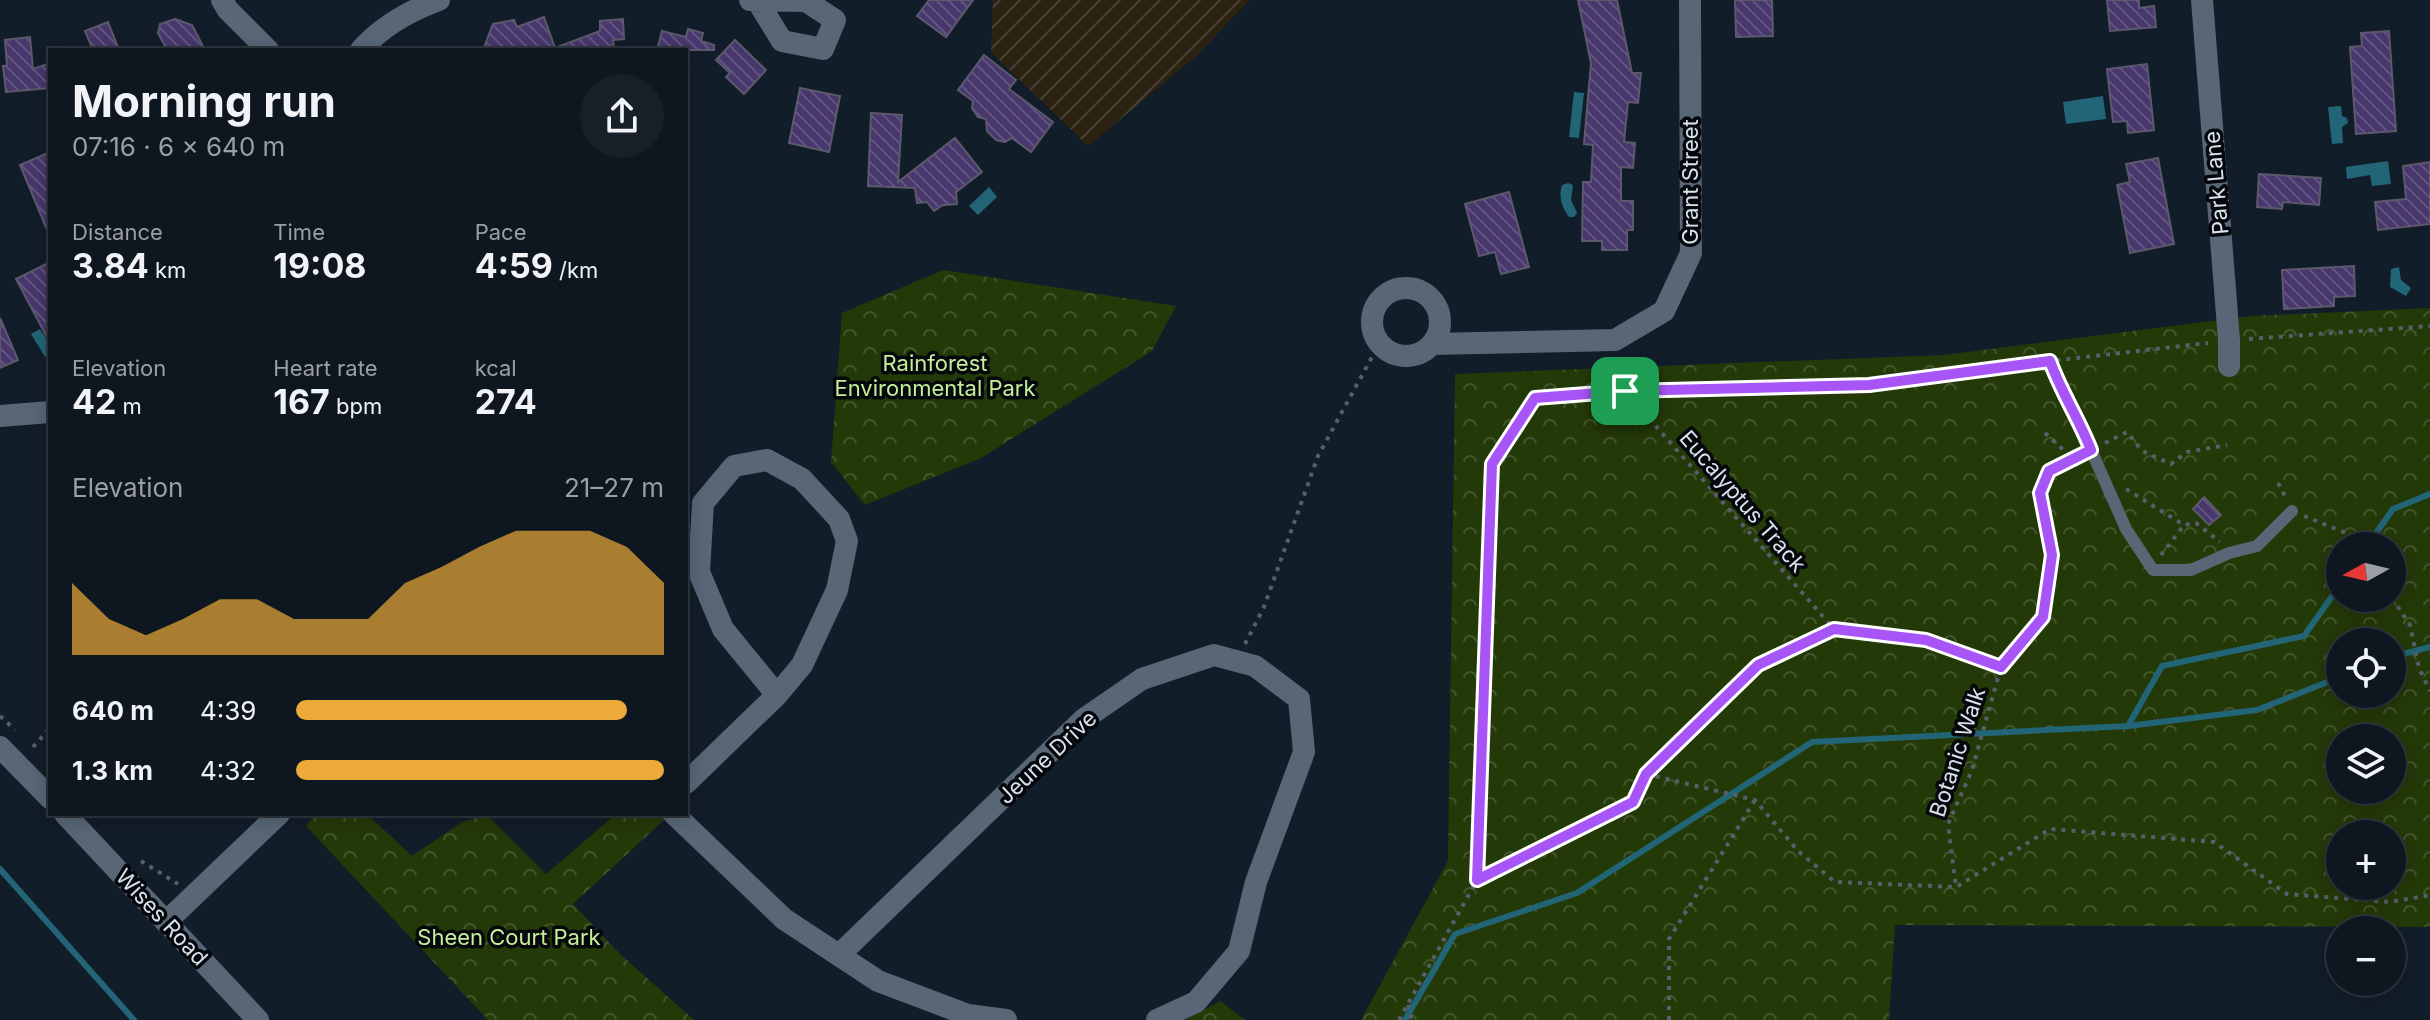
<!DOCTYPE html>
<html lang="en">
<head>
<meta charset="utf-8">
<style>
  body { margin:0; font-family:Inter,sans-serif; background:#171f29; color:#f1f3f6; height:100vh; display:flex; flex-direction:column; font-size:30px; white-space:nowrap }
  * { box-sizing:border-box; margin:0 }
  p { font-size:26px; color:#9b9fa5 }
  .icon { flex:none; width:44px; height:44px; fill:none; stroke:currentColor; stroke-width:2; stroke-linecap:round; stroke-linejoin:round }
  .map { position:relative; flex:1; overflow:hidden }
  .details { position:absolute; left:48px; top:48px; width:640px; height:768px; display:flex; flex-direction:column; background:#0e1620; border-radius:0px; box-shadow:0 4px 20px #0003,0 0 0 2px #2e353e }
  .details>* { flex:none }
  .needle { width:52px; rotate:262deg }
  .buttons { position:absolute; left:2326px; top:532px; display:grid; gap:16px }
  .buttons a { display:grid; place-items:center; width:80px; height:80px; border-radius:50%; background:#0e1620; box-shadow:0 4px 20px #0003,0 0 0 2px #2e353e; font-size:40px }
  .pin { position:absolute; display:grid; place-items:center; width:68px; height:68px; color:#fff; margin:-34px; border-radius:16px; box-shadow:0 4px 12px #0006 }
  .round { display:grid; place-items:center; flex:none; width:84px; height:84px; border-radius:42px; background:#171f29 }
  .head { display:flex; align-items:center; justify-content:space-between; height:136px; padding:0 24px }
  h1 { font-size:44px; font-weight:700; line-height:60px }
  .stats { display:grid; grid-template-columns:repeat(3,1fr); gap:12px; height:136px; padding:8px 24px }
  .stats div { display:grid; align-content:center }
  .stats b { font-size:34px; font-weight:700 }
  .stats small { font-size:22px; font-weight:400 }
  .stats p { font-size:22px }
  .chart { height:224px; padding:16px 24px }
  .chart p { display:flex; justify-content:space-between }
  .chart svg { width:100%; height:144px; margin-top:8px; fill:#ebaa39; opacity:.7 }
  ul { padding:0 24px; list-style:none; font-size:26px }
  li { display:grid; grid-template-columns:128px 96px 1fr; align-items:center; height:60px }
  li i { height:20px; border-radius:10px; background:#ebaa39 }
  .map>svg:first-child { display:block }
  .industrial { fill:url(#industrial-furrows) }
  .forest { fill:url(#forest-crowns); fill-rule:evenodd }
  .water { fill:#226576 }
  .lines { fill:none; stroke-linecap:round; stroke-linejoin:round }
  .stream { stroke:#226576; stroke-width:6 }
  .building { fill:url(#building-back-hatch); stroke:#5d596c; stroke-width:2 }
  .path { stroke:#56606c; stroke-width:4; stroke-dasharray:4 6; stroke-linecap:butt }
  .service { stroke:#586676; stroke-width:12 }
  .minor { stroke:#586676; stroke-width:22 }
  .tertiary { stroke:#586676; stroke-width:22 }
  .route-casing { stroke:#fff; stroke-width:16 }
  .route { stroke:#a855f7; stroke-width:10 }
  .labels { text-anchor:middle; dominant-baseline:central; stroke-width:7; stroke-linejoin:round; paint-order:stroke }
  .street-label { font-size:22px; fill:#d9e1eb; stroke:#04070c }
  .park-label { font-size:22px; fill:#c4ee9a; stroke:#04070c }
</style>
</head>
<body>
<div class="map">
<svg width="2430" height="1020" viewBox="0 0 2430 1020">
  <defs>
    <pattern id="industrial-furrows" width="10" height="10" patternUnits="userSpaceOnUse" patternTransform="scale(2)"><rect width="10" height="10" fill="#2b2212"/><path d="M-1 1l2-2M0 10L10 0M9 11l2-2" fill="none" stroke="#494235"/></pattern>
    <pattern id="forest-crowns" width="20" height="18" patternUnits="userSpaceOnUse" patternTransform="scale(2)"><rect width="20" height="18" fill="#243908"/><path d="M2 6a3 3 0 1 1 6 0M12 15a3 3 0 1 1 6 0" fill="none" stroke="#43552c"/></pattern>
    <pattern id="building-back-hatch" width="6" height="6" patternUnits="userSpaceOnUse" patternTransform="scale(2)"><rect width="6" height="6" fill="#47376c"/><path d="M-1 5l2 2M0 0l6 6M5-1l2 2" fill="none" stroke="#615481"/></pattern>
  </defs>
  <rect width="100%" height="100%" fill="#121d2a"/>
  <!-- industrial -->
  <polygon class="industrial" points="993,0 1250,0 1195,57 1088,146 991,52"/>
  <!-- forest -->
  <g class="forest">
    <polygon points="943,270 1176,306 1152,351 981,458 865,505 831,462 842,313"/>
    <path d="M 2430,308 L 2430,927 L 1895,925 L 1889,1020 L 1361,1020 L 1448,861 L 1455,374 L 1944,355 L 2251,316 ZM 2340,546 L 2392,546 L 2392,598 L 2340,598 ZM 2340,642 L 2392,642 L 2392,694 L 2340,694 ZM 2340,738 L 2392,738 L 2392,790 L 2340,790 ZM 2340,834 L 2392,834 L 2392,886 L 2340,886 Z"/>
    <polygon points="316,814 367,814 412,856 462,822 487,815 546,874 616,814 660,814 665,819 573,904 620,954 694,1020 488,1020 306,826"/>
    <polygon points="1220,1001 1245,1020 1185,1020"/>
  </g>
  <!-- water -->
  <g class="water">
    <polygon points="1574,92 1584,93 1579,138 1569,137"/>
    <polygon points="2103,96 2106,119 2066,124 2063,102"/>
    <polygon points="2341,106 2342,116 2347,118 2348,123 2342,127 2343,143 2332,144 2328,107"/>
    <polygon points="2388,161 2391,184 2372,186 2370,175 2347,179 2346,167"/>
    <path d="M 1568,183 L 1573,185 L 1571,200 L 1577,213 L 1574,217 L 1569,217 C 1562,208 1558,196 1562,185 Z"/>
    <polygon points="989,187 997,197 978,215 969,206"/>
    <polygon points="2399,267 2401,280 2411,288 2406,296 2390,287 2391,269"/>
    <polygon points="40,329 50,345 50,353 45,357 31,334"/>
  </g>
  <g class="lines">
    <!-- stream -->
    <g class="stream">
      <polyline points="2367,546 2393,509 2430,494"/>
      <polyline points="2392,657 2430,647"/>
      <polyline points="2128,726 2162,666 2304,636 2340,585"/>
      <polyline points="0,869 134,1020"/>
      <polyline points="1405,1020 1455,934 1577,893 1812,742 2128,726 2257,710 2340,677"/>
    </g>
  </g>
  <!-- building -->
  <g class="building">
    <polygon points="929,0 973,0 946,37 917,16"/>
    <polygon points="1578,0 1617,0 1632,73 1641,73 1638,103 1628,102 1624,142 1635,143 1633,168 1621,167 1621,201 1633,201 1633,230 1627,230 1627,250 1602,250 1602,241 1582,241 1583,182 1591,182 1593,145 1584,144 1591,63"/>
    <polygon points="1735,0 1772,0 1773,36 1736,37"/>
    <polygon points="2107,0 2139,0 2139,8 2154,6 2156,27 2110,31"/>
    <polygon points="544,17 555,48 600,31 600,21 623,19 624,39 613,40 614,50 483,50 493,24 514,20 517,27"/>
    <polygon points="175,19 192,25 205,50 167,50 158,33 160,24"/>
    <polygon points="108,22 119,50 93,50 85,31"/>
    <polygon points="688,29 703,33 701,41 714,45 714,50 657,50 662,31 686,37"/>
    <polygon points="2389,31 2396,131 2356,134 2350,47 2362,46 2361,33"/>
    <polygon points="30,37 33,69 50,63 50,88 6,92 3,66 7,66 5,40"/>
    <polygon points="735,40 766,70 744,94 726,77 730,73 716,60"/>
    <polygon points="984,55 1016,80 1009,89 1053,122 1031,152 1012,138 1005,142 996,140 987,131 986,119 978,117 972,108 973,101 958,90"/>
    <polygon points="2147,64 2154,130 2128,133 2127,121 2113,122 2107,69"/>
    <polygon points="800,88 840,96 829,152 789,143"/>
    <polygon points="871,113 902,115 898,182 955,138 982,172 956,192 957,204 943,205 934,211 927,202 917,203 915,188 868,186"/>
    <polygon points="50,152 50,237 20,165"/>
    <polygon points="2158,158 2174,244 2130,253 2117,185 2130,182 2126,164"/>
    <polygon points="2430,162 2430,224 2378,230 2375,202 2406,199 2403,166"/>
    <polygon points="2259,174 2321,178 2319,205 2283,202 2282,209 2257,207"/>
    <polygon points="1509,192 1529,267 1501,274 1495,252 1479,256 1465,204"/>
    <polygon points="50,262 50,343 16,279"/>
    <polygon points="2354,266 2355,296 2334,297 2334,306 2284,309 2282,270"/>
    <polygon points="0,318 18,360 0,368"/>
    <polygon points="2204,497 2221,515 2209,525 2193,509"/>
  </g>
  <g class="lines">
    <!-- path -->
    <g class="path">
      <polyline points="2249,339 2430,326"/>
      <polyline points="1619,358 1625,391 1834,629"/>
      <polyline points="2045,433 2073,459"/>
      <polyline points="2086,436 2059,389 2050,361 2208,343"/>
      <polyline points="2105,443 2127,432 2142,451 2171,464 2187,452 2227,445"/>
      <polyline points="2079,456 2049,471 2040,493 2052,555 2043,617 2001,667 1972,770 1948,824 1956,887 2050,829 2214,842 2287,894 2390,902 2430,895"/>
      <polyline points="2278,483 2285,496"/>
      <polyline points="2126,489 2184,525 2196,523 2220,542"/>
      <polyline points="2304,516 2346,533 2356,546"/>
      <polyline points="2161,555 2184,525"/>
      <polyline points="2392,598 2410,625 2419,668 2430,691"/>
      <polyline points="1245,644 1264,607 1318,456 1379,344"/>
      <polyline points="0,716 15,730"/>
      <polyline points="33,747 50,728"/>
      <polyline points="1646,774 1755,800 1798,851 1835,882 1956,887"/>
      <polyline points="141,861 178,884"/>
      <polyline points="1477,880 1633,802 1646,774 1758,665 1834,629 1926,640 2001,667"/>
      <polyline points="1408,1005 1412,1020"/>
      <polyline points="1399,1020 1477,880 1492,464 1535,398 1625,391 1869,385 2050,361"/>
      <polyline points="1669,1020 1669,939 1755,800"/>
    </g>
    <!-- service -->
    <polyline class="service" points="2091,450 2126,529 2153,570 2191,570 2229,553 2257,546 2292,511"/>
    <!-- minor -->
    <g class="minor">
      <polyline points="222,0 228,10 268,50"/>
      <polyline points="750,0 806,1 835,20 823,49 782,41 758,2"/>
      <polyline points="2202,0 2229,340 2229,366"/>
      <path d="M 361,50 C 382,26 409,11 439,0"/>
      <circle cx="1406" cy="322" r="34"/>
      <polyline points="1432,344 1615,340 1664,311 1691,253 1690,0"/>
      <polyline points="0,416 50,412"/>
      <polyline points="686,783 777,695 802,665 837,590 847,541 839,519 802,479 767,460 734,466 703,503 699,572 723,629 777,695"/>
      <polyline points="674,814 784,919 878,981 968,1015 1006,1020"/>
      <polyline points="166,922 279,814"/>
      <polyline points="840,954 1084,719 1142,679 1214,655 1255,666 1299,699 1304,752 1256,882 1239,951 1196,1002 1157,1020"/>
    </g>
    <!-- tertiary -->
    <g class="tertiary">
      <polyline points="0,747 50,798"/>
      <polyline points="65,814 258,1020"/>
    </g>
  </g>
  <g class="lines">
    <defs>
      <path id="route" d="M 2050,361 C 2061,392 2079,419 2091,450 L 2049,471 L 2040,493 L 2052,555 L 2043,617 L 2001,667 L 1926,640 L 1834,629 L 1758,665 L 1646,774 L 1633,802 L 1477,880 L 1492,464 L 1535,398 L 1625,391 L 1869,385 Z"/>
    </defs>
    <!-- route casing -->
    <use href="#route" class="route-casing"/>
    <!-- route -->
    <use href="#route" class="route"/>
  </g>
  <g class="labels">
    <!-- street labels -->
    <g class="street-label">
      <text transform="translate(1690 182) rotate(-90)">Grant Street</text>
      <text transform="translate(2216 183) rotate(-95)">Park Lane</text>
      <text transform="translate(1743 501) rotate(49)">Eucalyptus Track</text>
      <text transform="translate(1957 752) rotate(-72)">Botanic Walk</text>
      <text transform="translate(1047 757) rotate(-43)">Jeune Drive</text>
      <text transform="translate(162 917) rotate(47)">Wises Road</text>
    </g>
    <!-- park labels -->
    <g class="park-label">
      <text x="935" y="363">Rainforest<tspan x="935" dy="25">Environmental Park</tspan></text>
      <text x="509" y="937">Sheen Court Park</text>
    </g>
  </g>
</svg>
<div class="buttons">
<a><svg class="needle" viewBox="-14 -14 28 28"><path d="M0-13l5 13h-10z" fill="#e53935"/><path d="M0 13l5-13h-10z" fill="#9b9fa5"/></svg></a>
<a><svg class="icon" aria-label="locate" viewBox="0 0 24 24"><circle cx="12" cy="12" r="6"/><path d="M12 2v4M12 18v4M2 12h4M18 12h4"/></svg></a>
<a><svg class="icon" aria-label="layers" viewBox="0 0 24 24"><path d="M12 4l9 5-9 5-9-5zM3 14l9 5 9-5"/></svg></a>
<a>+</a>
<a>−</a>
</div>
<div class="pin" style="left:1625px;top:391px;background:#1e9e55"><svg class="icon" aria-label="arrive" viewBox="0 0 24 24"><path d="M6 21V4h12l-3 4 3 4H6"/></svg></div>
<section class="details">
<div class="head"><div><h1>Morning run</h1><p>07:16 · 6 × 640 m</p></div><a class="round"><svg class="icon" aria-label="share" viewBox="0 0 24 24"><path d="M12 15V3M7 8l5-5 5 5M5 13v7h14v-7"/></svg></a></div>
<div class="stats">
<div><p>Distance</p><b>3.84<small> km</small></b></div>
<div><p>Time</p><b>19:08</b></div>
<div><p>Pace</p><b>4:59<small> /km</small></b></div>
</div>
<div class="stats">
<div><p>Elevation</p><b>42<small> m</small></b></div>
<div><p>Heart rate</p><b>167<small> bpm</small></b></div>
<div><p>kcal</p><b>274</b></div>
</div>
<div class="chart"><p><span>Elevation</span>21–27 m</p>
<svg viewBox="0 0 160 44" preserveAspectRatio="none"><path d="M0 44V22L10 33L20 38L30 33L40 27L50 27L60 33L70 33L80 33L90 22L100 17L110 11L120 6L130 6L140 6L150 11L160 22V44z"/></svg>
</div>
<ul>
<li><b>640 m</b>4:39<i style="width:90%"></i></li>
<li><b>1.3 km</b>4:32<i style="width:100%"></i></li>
</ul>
</section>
</div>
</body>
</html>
